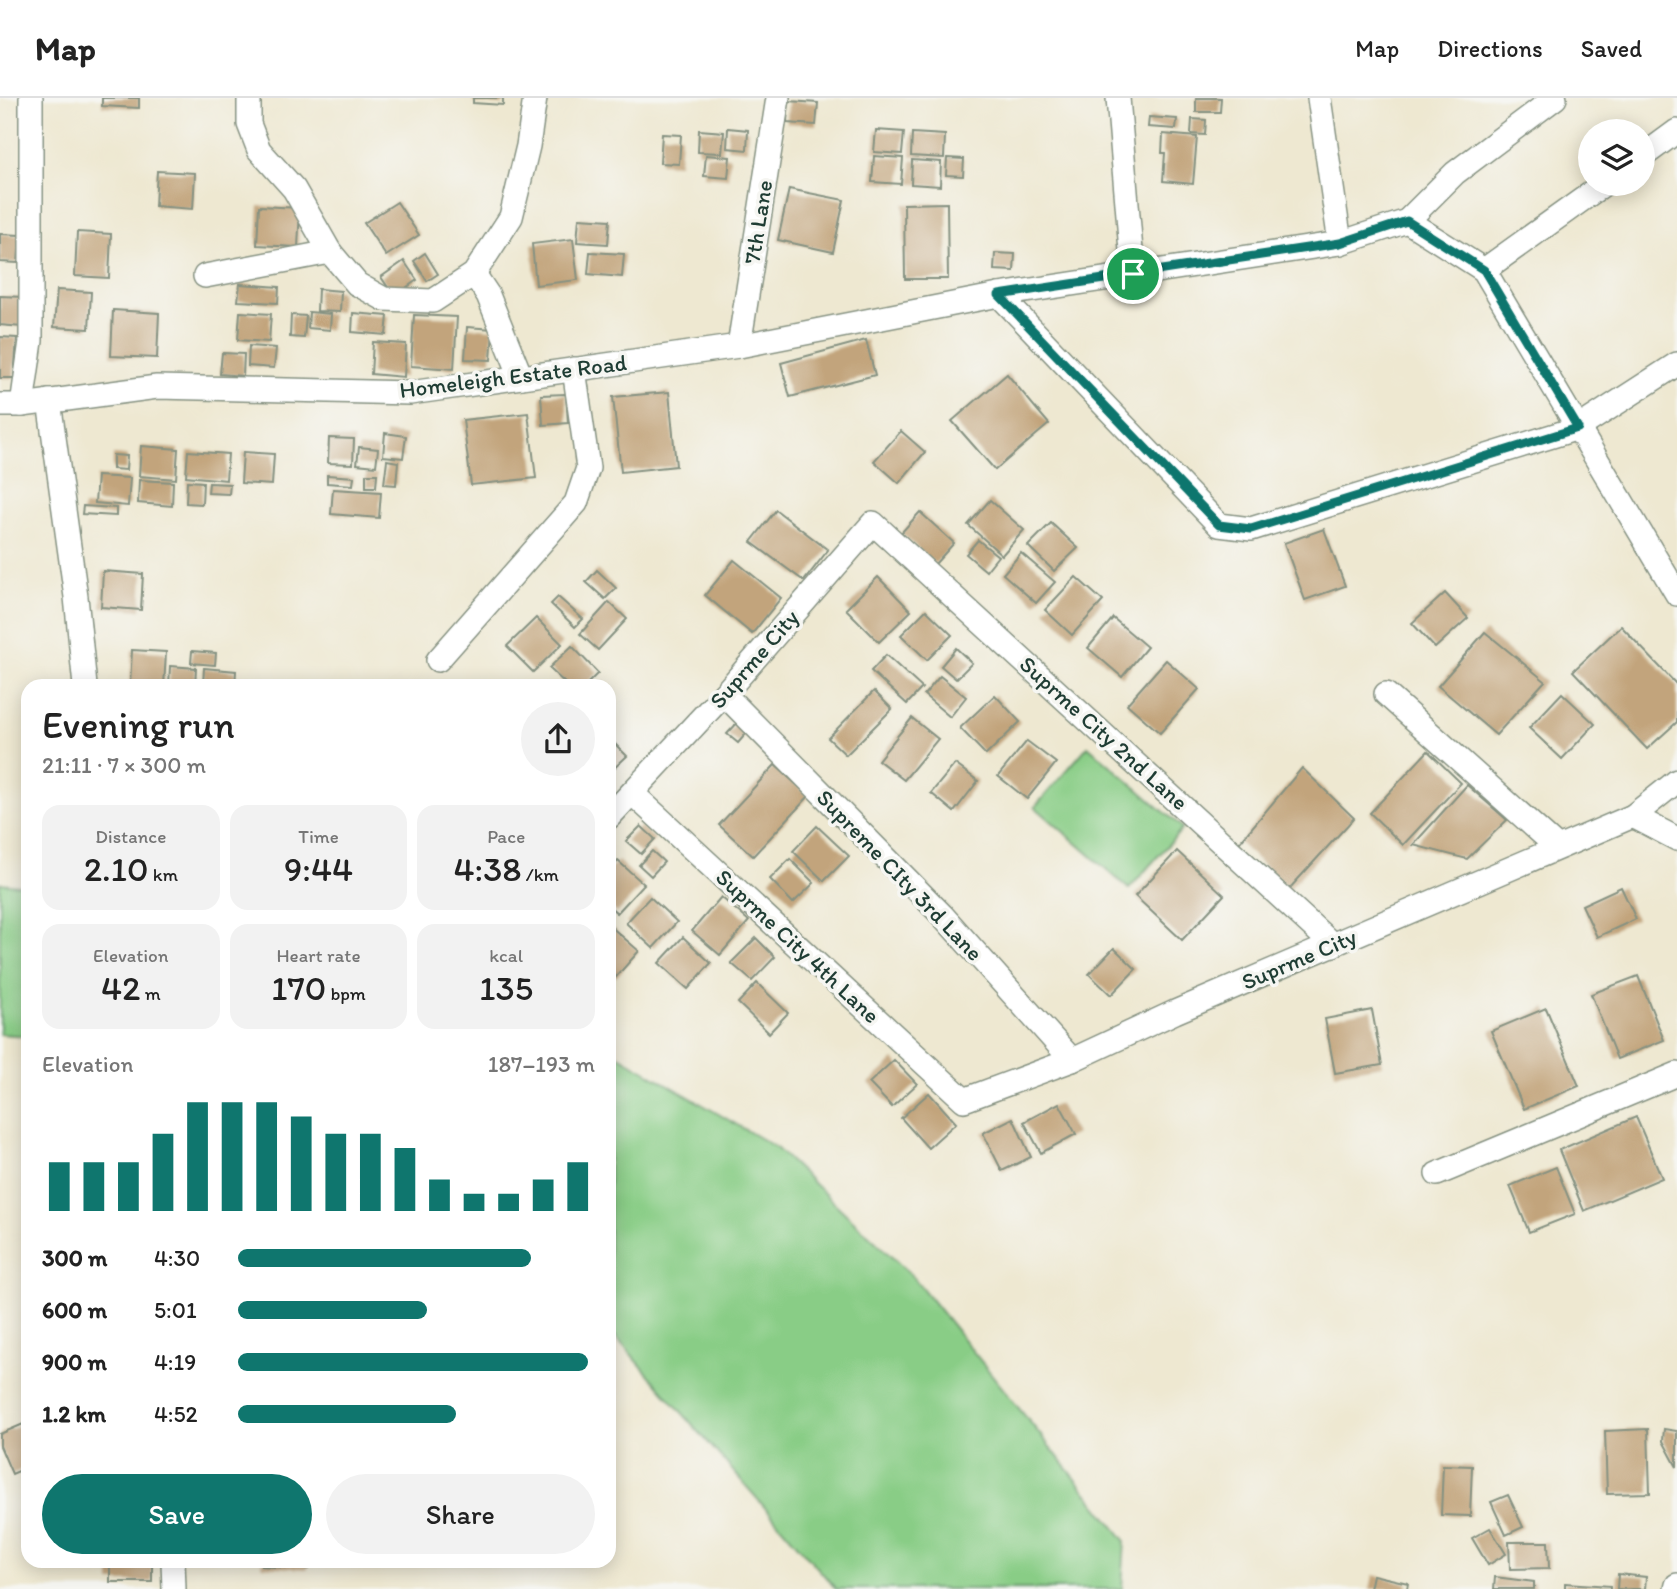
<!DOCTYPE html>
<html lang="en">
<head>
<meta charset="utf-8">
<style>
  body { margin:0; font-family:Itim,sans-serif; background:#f2f2f2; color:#222; height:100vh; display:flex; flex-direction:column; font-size:26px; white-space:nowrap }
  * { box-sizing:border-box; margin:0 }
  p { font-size:23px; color:#767676 }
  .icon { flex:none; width:38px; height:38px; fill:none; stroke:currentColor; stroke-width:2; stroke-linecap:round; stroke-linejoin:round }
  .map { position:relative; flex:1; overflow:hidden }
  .drawer { position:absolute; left:21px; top:581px; width:595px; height:889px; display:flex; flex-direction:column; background:#fff; border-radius:21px; box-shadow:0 4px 18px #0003 }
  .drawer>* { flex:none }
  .buttons { position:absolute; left:1578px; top:21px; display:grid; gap:14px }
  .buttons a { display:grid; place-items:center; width:77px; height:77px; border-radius:50%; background:#fff; box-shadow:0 4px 18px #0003; font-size:35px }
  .pin { position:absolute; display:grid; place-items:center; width:60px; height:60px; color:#fff; margin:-30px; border:4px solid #fff; border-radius:50%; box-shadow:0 2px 7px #0007 }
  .round { display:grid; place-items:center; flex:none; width:74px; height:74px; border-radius:37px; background:#f2f2f2 }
  .headline { display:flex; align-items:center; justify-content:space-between; height:119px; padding:0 21px }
  h1 { font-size:38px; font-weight:600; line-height:52px }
  .metrics { display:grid; grid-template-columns:repeat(3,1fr); gap:10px; height:119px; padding:7px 21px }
  .metrics div { display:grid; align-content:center; border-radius:18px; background:#f2f2f2; text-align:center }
  .metrics b { font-size:35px; font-weight:600 }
  .metrics small { font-size:19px; font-weight:400 }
  .metrics p { font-size:19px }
  .chart { height:196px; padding:14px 21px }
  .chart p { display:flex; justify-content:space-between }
  .chart svg { width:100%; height:126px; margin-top:7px; stroke:#0f766e; stroke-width:6 }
  .cta { display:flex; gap:14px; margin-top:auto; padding:14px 21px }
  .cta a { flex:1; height:80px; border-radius:42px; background:#0f766e; color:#fff; font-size:28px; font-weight:600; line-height:80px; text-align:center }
  .cta a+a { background:#f2f2f2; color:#222 }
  ul { padding:0 21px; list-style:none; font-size:23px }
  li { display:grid; grid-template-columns:112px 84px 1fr; align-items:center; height:52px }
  li i { height:18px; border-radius:9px; background:#0f766e }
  header { display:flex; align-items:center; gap:42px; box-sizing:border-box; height:98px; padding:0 35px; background:#fff; border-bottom:2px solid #e0e0e0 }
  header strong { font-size:33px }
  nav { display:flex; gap:38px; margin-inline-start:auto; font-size:24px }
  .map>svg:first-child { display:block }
  .green { fill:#89cd86; stroke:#54855d; stroke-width:2 }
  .building { fill:#c2a47c }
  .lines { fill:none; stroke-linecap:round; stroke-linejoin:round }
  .street-casing { stroke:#869282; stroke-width:26 }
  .street { stroke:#fff; stroke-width:23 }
  .route-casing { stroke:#fff; stroke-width:14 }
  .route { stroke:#0f766e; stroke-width:9 }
  .labels { text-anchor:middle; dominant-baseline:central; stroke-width:7; stroke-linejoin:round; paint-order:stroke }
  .street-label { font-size:23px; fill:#1f3d34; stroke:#f6f6f2 }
</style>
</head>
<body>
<header>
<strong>Map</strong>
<nav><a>Map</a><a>Directions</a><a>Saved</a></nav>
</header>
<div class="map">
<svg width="1677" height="1491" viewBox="0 0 1677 1491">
  <rect width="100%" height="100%" fill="#f6f6f2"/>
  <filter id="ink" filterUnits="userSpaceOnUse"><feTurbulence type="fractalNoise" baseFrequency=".0143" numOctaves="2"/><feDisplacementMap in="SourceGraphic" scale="14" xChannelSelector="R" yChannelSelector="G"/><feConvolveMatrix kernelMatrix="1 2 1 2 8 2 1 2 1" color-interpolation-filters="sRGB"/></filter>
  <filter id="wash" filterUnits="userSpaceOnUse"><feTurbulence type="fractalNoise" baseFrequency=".00686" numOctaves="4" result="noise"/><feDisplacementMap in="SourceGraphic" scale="28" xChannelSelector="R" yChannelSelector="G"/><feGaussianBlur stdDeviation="1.57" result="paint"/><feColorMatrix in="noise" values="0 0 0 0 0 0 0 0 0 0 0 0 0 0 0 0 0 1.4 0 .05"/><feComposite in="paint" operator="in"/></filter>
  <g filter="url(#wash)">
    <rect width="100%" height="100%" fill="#eee8d1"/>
    <!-- green -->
    <g class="green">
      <polygon points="1088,648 1183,730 1129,791 1035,709"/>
      <polygon points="0,785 28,788 28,938 0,936"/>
      <polygon points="609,952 775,1049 914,1180 1125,1442 1122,1491 836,1491 609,1231"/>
    </g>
    <g id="blocks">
      <!-- building -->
      <g class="building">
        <polygon points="102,0 139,0 139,10 102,8"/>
        <polygon points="473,0 503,0 503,7 473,5"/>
        <polygon points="1196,0 1221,0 1220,14 1196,14"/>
        <polygon points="788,3 818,5 816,27 787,25"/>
        <polygon points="1149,19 1177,21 1176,31 1148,29"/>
        <polygon points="1192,21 1206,22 1205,37 1191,36"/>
        <polygon points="728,30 748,32 747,52 727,50"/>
        <polygon points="699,32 724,34 722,55 698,54"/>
        <polygon points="876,32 904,34 902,56 874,54"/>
        <polygon points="912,35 945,37 944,60 911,58"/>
        <polygon points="662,36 681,37 679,66 660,65"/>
        <polygon points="1163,36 1197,39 1193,86 1163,83 1165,55 1162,55"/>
        <polygon points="706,57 730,59 728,80 704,78"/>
        <polygon points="874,58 903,60 901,86 872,84"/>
        <polygon points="947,60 964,61 963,78 946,77"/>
        <polygon points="912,62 941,64 940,88 911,86"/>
        <polygon points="157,73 195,75 193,111 155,108"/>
        <polygon points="789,91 844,102 833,154 778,142"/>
        <polygon points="397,104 419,137 386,158 364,125"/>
        <polygon points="947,105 948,181 905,181 904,106"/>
        <polygon points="259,108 300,110 298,149 257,147"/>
        <polygon points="579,120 610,122 608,146 577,144"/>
        <polygon points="77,134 111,136 109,180 75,178"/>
        <polygon points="0,136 20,137 18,165 0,164"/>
        <polygon points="573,141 578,182 536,187 532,146"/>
        <polygon points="590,154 624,156 622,179 588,176"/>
        <polygon points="425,155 438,176 427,183 414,163"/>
        <polygon points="995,155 1015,156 1014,173 994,172"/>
        <polygon points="404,163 417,182 394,198 381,179"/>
        <polygon points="240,186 279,189 278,205 238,203"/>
        <polygon points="318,191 341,193 340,214 317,213"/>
        <polygon points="57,192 91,194 89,231 54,229"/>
        <polygon points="0,198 24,199 22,229 0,227"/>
        <polygon points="113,212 159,215 157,260 111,258"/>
        <polygon points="240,214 271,216 269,244 238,242"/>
        <polygon points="309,214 331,216 330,232 308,230"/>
        <polygon points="353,215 388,218 386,237 352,234"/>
        <polygon points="291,217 306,218 304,240 290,239"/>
        <polygon points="414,217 457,219 454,271 411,268"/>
        <polygon points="467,229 493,231 491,262 465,261"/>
        <polygon points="0,239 17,240 14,280 0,280"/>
        <polygon points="866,242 875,277 790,299 781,265"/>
        <polygon points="373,244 406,246 404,279 371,276"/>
        <polygon points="249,248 276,250 274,270 248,268"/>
        <polygon points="222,255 244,256 243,278 220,276"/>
        <polygon points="1007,276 1049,326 995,372 952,323"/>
        <polygon points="669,294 676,368 621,374 613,299"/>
        <polygon points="566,296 568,325 543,327 541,297"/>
        <polygon points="528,315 536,380 471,387 463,322"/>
        <polygon points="901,333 925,354 899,385 874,363"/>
        <polygon points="385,335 406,338 403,360 383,358"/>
        <polygon points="329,340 354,341 353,366 328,365"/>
        <polygon points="141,348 178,351 176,381 139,378"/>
        <polygon points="359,349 378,351 376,368 357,366"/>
        <polygon points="188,353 228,356 226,382 186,378"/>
        <polygon points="243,354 274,356 272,387 241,385"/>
        <polygon points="113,357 127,358 126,372 113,371"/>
        <polygon points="387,362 398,364 396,387 384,386"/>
        <polygon points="366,376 377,376 376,389 366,389"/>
        <polygon points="327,377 354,379 353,387 327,385"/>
        <polygon points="97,378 130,380 128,408 95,405"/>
        <polygon points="139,382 173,384 172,408 138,405"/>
        <polygon points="187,383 203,384 202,406 186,405"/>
        <polygon points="209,385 230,386 229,396 208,395"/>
        <polygon points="333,391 381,394 379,420 331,416"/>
        <polygon points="990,402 1024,432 1002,457 968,427"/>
        <polygon points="83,408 116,410 116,418 82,416"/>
        <polygon points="776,412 828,452 804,483 751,444"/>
        <polygon points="920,414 954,445 935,466 901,435"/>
        <polygon points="1051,425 1078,450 1054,473 1028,448"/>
        <polygon points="1324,431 1345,488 1305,502 1284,445"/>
        <polygon points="978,442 998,458 986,473 966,456"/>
        <polygon points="1021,455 1055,484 1036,505 1003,476"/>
        <polygon points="734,462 781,500 752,536 705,497"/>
        <polygon points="597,472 616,490 605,501 586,484"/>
        <polygon points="103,473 143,476 141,512 101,509"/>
        <polygon points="878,479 911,513 879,544 846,511"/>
        <polygon points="1076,479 1103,503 1072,537 1045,512"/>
        <polygon points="1445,495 1468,520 1435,550 1412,525"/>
        <polygon points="558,499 583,521 575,529 551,506"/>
        <polygon points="609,504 627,521 598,552 580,536"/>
        <polygon points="926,512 952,537 927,562 901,537"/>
        <polygon points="536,520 562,546 533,574 507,548"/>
        <polygon points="1113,520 1147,549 1122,579 1088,550"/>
        <polygon points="1621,528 1677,587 1677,624 1647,651 1573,573"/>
        <polygon points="1485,534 1545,583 1496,637 1438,588"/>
        <polygon points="572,548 598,575 585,588 568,588 549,570"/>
        <polygon points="956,550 972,565 956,581 941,568"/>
        <polygon points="132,552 166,554 164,588 130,588"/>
        <polygon points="192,553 216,555 215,567 191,565"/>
        <polygon points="886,557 922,590 907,606 871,573"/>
        <polygon points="1166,562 1199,591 1160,635 1127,606"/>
        <polygon points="170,568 196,570 195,588 169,588"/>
        <polygon points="204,570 236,573 235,588 203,588"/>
        <polygon points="940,578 966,599 950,619 924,597"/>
        <polygon points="874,593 892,611 846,657 828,640"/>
        <polygon points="1562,595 1595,626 1562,661 1529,630"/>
        <polygon points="995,597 1020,624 986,657 960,630"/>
        <polygon points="912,620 938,641 904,682 878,662"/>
        <polygon points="741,621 751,630 738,645 727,636"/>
        <polygon points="609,640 627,658 609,675"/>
        <polygon points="1027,643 1056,665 1027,701 998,678"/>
        <polygon points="1428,653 1461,685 1403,747 1370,715"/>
        <polygon points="955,666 978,683 954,714 931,695"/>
        <polygon points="775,667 809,698 753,758 719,727"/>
        <polygon points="1302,670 1354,720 1289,791 1239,745"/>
        <polygon points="1467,687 1507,722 1467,761 1413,747"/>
        <polygon points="641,728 655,741 641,756 626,743"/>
        <polygon points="817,728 849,758 824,783 793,753"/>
        <polygon points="652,753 664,764 651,778 639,767"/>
        <polygon points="1177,753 1224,797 1182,842 1135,798"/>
        <polygon points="790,761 814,785 793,805 770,781"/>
        <polygon points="618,763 644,786 617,815 609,808 609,772"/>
        <polygon points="1621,789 1636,821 1597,839 1582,807"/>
        <polygon points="650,799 677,824 653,850 626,825"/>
        <polygon points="721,799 749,823 720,857 692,833"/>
        <polygon points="609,827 639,853 616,879 609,874"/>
        <polygon points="683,839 711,865 688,891 659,865"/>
        <polygon points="756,840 775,859 752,883 731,865"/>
        <polygon points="1114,850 1136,871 1111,897 1089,876"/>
        <polygon points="1638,878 1664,942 1617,961 1591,896"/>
        <polygon points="757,885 788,915 769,935 738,905"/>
        <polygon points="1546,910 1579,988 1524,1011 1491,933"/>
        <polygon points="1372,912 1382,967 1335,975 1325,921"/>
        <polygon points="894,962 917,986 892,1009 869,985"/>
        <polygon points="929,995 956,1025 928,1050 901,1020"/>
        <polygon points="1059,1005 1076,1036 1041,1055 1024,1024"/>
        <polygon points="1636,1019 1662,1080 1584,1113 1559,1052"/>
        <polygon points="1013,1020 1031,1059 1002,1073 983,1035"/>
        <polygon points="1556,1069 1575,1116 1529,1134 1510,1088"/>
        <polygon points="28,1324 28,1369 12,1376 0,1348 0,1336"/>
        <polygon points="1648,1331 1650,1395 1607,1396 1605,1333"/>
        <polygon points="1664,1331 1677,1333 1677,1369 1663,1343"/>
        <polygon points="1443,1367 1472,1368 1470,1418 1441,1417"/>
        <polygon points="1508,1397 1523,1429 1506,1437 1491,1404"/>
        <polygon points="1490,1430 1506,1456 1488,1467 1472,1440"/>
        <polygon points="1509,1444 1548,1444 1549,1470 1510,1471"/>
        <rect x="110" y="1463" width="42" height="21"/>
        <polygon points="262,1463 309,1463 308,1471 262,1468"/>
        <polygon points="1618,1476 1646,1479 1645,1491 1617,1491"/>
        <polygon points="1373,1477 1408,1485 1407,1491 1370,1491"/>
        <polygon points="1495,1479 1534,1484 1534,1491 1494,1491"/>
        <polygon points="1565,1485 1610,1488 1610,1491 1565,1491"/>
      </g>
    </g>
  </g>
  <g filter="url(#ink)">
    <use href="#blocks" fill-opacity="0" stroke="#869282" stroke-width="2"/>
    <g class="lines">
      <defs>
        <g id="street">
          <polyline points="249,0 249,26 259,52 294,91 330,154"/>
          <polyline points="1118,0 1133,176"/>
          <polyline points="1319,0 1340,145"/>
          <polyline points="1643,58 1677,33"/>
          <polyline points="1407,123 1455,75 1555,0"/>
          <polyline points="1484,172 1604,86"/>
          <polyline points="474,176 488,197 521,279"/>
          <polyline points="205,178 330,154 357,186 384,201 433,203 474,176 511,119 528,48 535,0"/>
          <polyline points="999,197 1219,427 1251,431 1578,330 1677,266"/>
          <polyline points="739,248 778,0"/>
          <polyline points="49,303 76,499 85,588"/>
          <polyline points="0,307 22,307 157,289 410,295 739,248 999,197 1340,145 1407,123 1484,172 1677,496"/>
          <polyline points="22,307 31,243 31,0"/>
          <polyline points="438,562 576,405 588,370 574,271"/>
          <polyline points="724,596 942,817 1072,962"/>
          <polyline points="1386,596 1557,749"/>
          <polyline points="632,695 964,1002 1072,962 1175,914 1633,718 1677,683"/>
          <polyline points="1633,718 1677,741"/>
          <polyline points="609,719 724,596 873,425 1333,847"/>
          <polyline points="1437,1076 1677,976"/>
          <polyline points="173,1463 174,1491"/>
          <polyline points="1676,1491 1677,1487"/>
        </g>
      </defs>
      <!-- street casing -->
      <use href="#street" class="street-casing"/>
      <!-- street -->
      <use href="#street" class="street"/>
    </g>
  </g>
  <g class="lines" filter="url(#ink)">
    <defs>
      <polygon id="route" points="1407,123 1484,172 1578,330 1251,431 1219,427 999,197 1340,145"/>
    </defs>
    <!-- route casing -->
    <use href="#route" class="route-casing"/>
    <!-- route -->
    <use href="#route" class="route"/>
  </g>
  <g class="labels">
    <!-- street labels -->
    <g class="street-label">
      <text transform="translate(758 124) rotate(-81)">7th Lane</text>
      <text transform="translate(513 278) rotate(-7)">Homeleigh Estate Road</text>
      <text transform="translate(754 561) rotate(-49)">Suprme City</text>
      <text transform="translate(1104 635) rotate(42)">Suprme City 2nd Lane</text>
      <text transform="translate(900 777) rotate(46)">Supreme CIty 3rd Lane</text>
      <text transform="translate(798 848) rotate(43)">Suprme City 4th Lane</text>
      <text transform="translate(1299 861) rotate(-23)">Suprme City</text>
    </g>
  </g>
</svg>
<div class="buttons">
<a><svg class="icon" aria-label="layers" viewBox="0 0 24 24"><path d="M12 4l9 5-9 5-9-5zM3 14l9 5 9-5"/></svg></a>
</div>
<div class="pin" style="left:1133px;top:176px;background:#1e9e55"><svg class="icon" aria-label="arrive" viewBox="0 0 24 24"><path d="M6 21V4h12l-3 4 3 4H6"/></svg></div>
<section class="drawer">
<div class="headline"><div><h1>Evening run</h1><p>21:11 · 7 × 300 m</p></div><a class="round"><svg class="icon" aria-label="share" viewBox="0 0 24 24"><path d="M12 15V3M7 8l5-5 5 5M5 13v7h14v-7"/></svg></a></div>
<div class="metrics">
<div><p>Distance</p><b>2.10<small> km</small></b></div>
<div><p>Time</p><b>9:44</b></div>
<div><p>Pace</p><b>4:38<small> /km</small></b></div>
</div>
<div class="metrics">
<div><p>Elevation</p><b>42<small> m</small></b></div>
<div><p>Heart rate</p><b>170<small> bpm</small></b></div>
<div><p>kcal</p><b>135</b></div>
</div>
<div class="chart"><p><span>Elevation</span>187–193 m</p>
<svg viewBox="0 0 160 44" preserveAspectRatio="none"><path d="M5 44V27M15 44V27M25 44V27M35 44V17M45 44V6M55 44V6M65 44V6M75 44V11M85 44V17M95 44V17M105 44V22M115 44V33M125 44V38M135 44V38M145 44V33M155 44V27"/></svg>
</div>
<ul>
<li><b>300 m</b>4:30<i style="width:82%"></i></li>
<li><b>600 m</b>5:01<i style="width:53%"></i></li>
<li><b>900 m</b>4:19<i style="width:98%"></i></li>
<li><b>1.2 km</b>4:52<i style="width:61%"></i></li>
</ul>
<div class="cta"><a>Save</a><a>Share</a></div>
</section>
</div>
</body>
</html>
